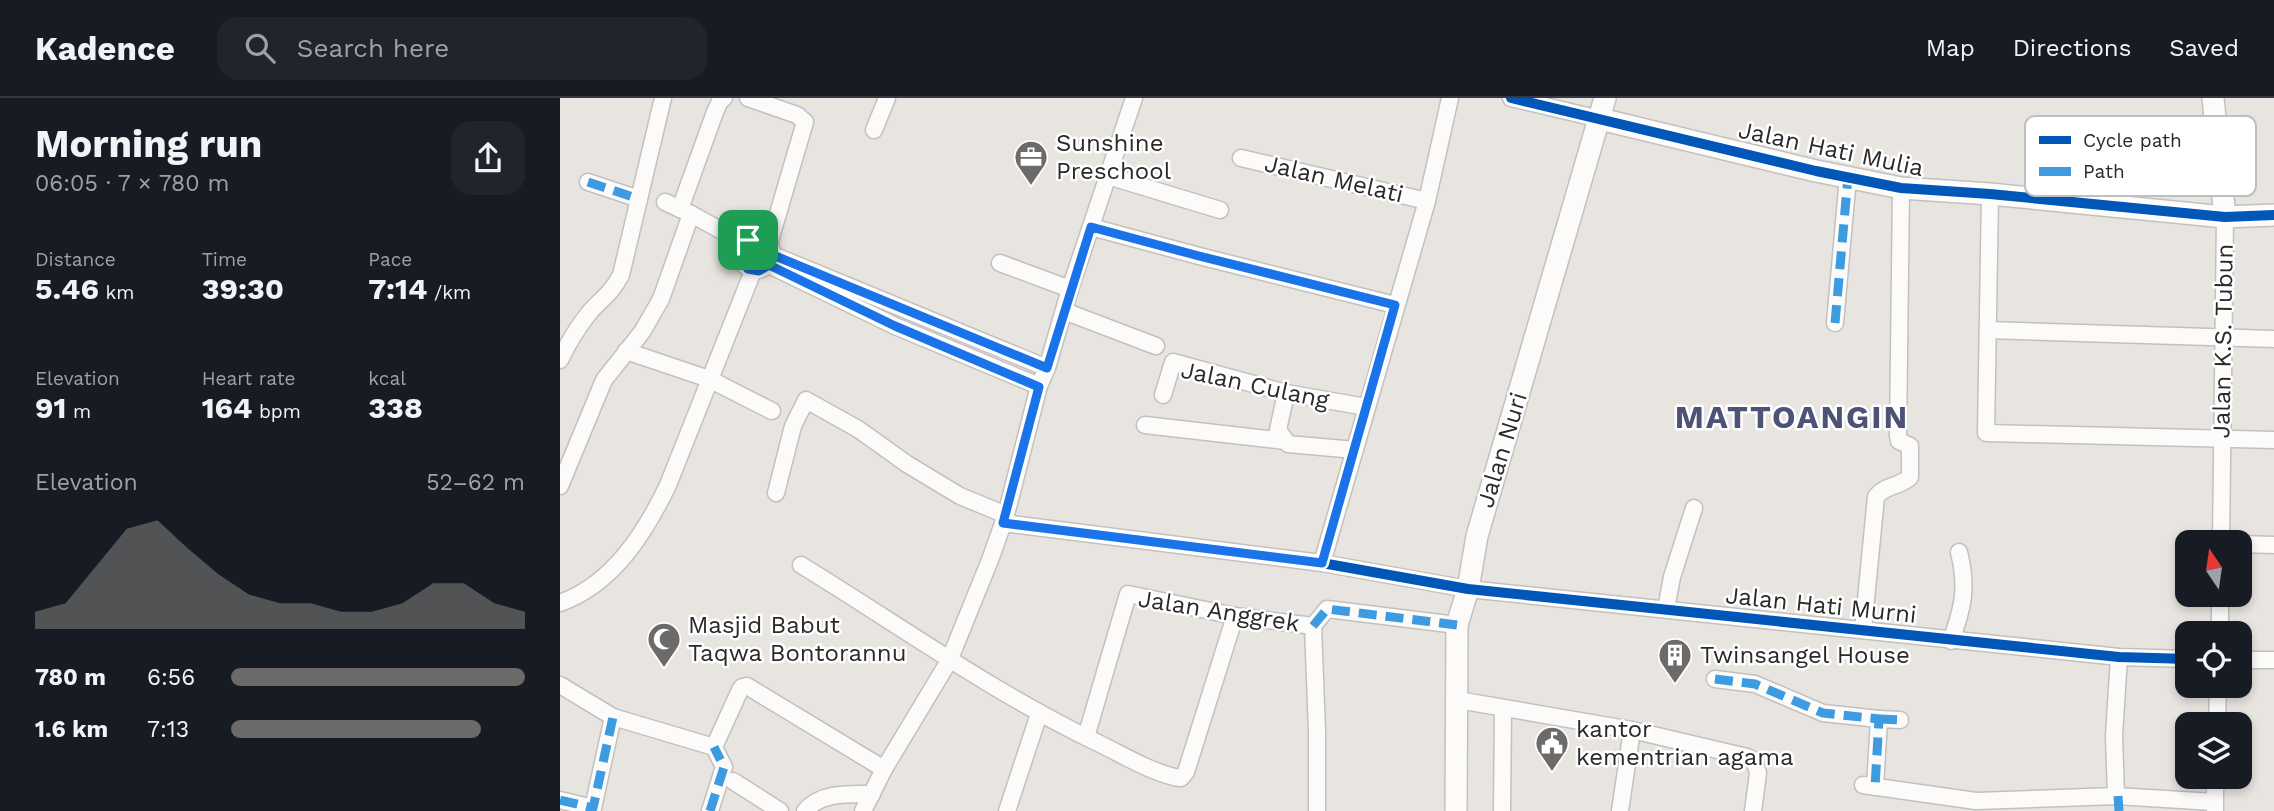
<!DOCTYPE html>
<html lang="en">
<head>
<meta charset="utf-8">
<style>
  body { margin:0; font-family:"Work Sans",sans-serif; background:#20242c; color:#f1f3f6; height:100vh; display:flex; flex-direction:column; font-size:26px; white-space:nowrap }
  * { box-sizing:border-box; margin:0 }
  p { font-size:23px; color:#9ea1a6 }
  .icon { flex:none; width:38px; height:38px; fill:none; stroke:currentColor; stroke-width:2; stroke-linecap:round; stroke-linejoin:round }
  .map { position:relative; flex:1; overflow:hidden }
  .sheet { display:flex; flex-direction:column; background:#171b24; width:560px }
  .sheet>* { flex:none }
  .needle { width:46px; rotate:347deg }
  .controls { position:absolute; left:1615px; top:432px; display:grid; gap:14px }
  .controls a { display:grid; place-items:center; width:77px; height:77px; border-radius:14px; background:#171b24; box-shadow:0 4px 10px #0003; font-size:35px }
  .pin { position:absolute; display:grid; place-items:center; width:60px; height:60px; color:#fff; margin:-30px; border-radius:14px; box-shadow:0 4px 10px #0006 }
  .round { display:grid; place-items:center; flex:none; width:74px; height:74px; border-radius:21px; background:#20242c }
  .summary { display:flex; align-items:center; justify-content:space-between; height:119px; padding:0 35px }
  h1 { font-size:38px; font-weight:700; line-height:52px }
  .figures { display:grid; grid-template-columns:repeat(3,1fr); gap:10px; height:119px; padding:7px 35px }
  .figures div { display:grid; align-content:center }
  .figures b { font-size:30px; font-weight:700 }
  .figures small { font-size:19px; font-weight:400 }
  .figures p { font-size:19px }
  .chart { height:196px; padding:14px 35px }
  .chart p { display:flex; justify-content:space-between }
  .chart svg { width:100%; height:126px; margin-top:7px; fill:#6c6b6a; opacity:.7 }
  ul { padding:0 35px; list-style:none; font-size:23px }
  li { display:grid; grid-template-columns:112px 84px 1fr; align-items:center; height:52px }
  li i { height:18px; border-radius:9px; background:#6c6b6a }
  header { display:flex; align-items:center; gap:42px; box-sizing:border-box; height:98px; padding:0 35px; background:#171b24; border-bottom:2px solid #363941 }
  header strong { font-size:33px }
  nav { display:flex; gap:38px; margin-inline-start:auto; font-size:24px }
  .search { width:490px; height:63px; background:#20242c; display:flex; align-items:center; gap:18px; box-sizing:border-box; padding:0 24px; border-radius:21px; color:#9ea1a6; font-size:26px }
  main { display:flex; flex:1; min-height:0 }
  .map>svg:first-child { display:block }
  .lines { fill:none; stroke-linecap:round; stroke-linejoin:round }
  .minor-casing { stroke:#c1c1c1; stroke-width:19 }
  .tertiary-casing { stroke:#c1c1c1; stroke-width:24 }
  .minor { stroke:#fcfbfa; stroke-width:16 }
  .tertiary { stroke:#fcfbfa; stroke-width:21 }
  .quiet { stroke:#3d9ce1; stroke-width:9; stroke-dasharray:18 9; stroke-linecap:butt }
  .cycleway-casing { stroke:#fff; stroke-width:15 }
  .cycleway { stroke:#0057b8; stroke-width:10 }
  .route-casing { stroke:#fff; stroke-width:14 }
  .route { stroke:#1a73e8; stroke-width:9 }
  .labels { text-anchor:middle; dominant-baseline:central; stroke-width:5; stroke-linejoin:round; paint-order:stroke }
  .poi-label { font-size:24px; fill:#2a2a2a; stroke:#fff; text-anchor:start }
  .street-label { font-size:24px; fill:#2a2a2a; stroke:#fff }
  .district-label { font-size:32px; font-weight:bold; letter-spacing:2px; fill:#4d5277; stroke:#fff }
  .key { fill:#fff; stroke:#bfbfbf; stroke-width:2 }
  .key-label { font-size:19px; fill:#2a2a2a }
</style>
</head>
<body>
<header>
<strong>Kadence</strong>
<div class="search"><svg class="icon" aria-label="search" viewBox="0 0 24 24"><circle cx="10" cy="10" r="6"/><path d="M15 15l6 6"/></svg>Search here</div>
<nav><a>Map</a><a>Directions</a><a>Saved</a></nav>
</header>
<main>
<section class="sheet">
<div class="summary"><div><h1>Morning run</h1><p>06:05 · 7 × 780 m</p></div><a class="round"><svg class="icon" aria-label="share" viewBox="0 0 24 24"><path d="M12 15V3M7 8l5-5 5 5M5 13v7h14v-7"/></svg></a></div>
<div class="figures">
<div><p>Distance</p><b>5.46<small> km</small></b></div>
<div><p>Time</p><b>39:30</b></div>
<div><p>Pace</p><b>7:14<small> /km</small></b></div>
</div>
<div class="figures">
<div><p>Elevation</p><b>91<small> m</small></b></div>
<div><p>Heart rate</p><b>164<small> bpm</small></b></div>
<div><p>kcal</p><b>338</b></div>
</div>
<div class="chart"><p><span>Elevation</span>52–62 m</p>
<svg viewBox="0 0 160 44" preserveAspectRatio="none"><path d="M0 44V38L10 35L20 22L30 9L40 6L50 16L60 25L70 32L80 35L90 35L100 38L110 38L120 35L130 28L140 28L150 35L160 38V44z"/></svg>
</div>
<ul>
<li><b>780 m</b>6:56<i style="width:100%"></i></li>
<li><b>1.6 km</b>7:13<i style="width:85%"></i></li>
</ul>
</section>
<div class="map">
<svg width="1714" height="713" viewBox="0 0 1714 713">
  <rect width="100%" height="100%" fill="#e8e5e0"/>
  <g class="lines">
    <defs>
      <g id="minor">
        <polyline points="188,0 237,17 245,24 209,146"/>
        <polyline points="951,0 1040,21"/>
        <polyline points="314,32 327,0"/>
        <polyline points="681,60 867,103"/>
        <polyline points="548,78 660,112"/>
        <polyline points="28,84 79,101"/>
        <polyline points="1430,96 1426,335 1714,342"/>
        <polyline points="105,104 131,116 184,145"/>
        <polyline points="120,111 155,14 160,3 164,0"/>
        <polyline points="531,129 639,158 835,207"/>
        <circle cx="196" cy="156" r="16"/>
        <polyline points="213,157 487,270"/>
        <polyline points="440,165 510,191"/>
        <polyline points="209,167 335,228 479,288"/>
        <polyline points="504,213 596,248"/>
        <polyline points="1275,225 1288,79"/>
        <polyline points="1428,232 1714,241"/>
        <polyline points="66,253 149,281 212,313"/>
        <path d="M 0,262 C 8,245 18,229 29,215 C 42,200 51,196 61,177 L 103,0"/>
        <polyline points="726,295 718,332 728,346 795,352"/>
        <polyline points="603,297 613,264 726,295 806,309"/>
        <polyline points="585,327 725,343"/>
        <polyline points="0,388 44,282 82,234 101,201 131,116"/>
        <polyline points="216,395 233,328 246,302 298,331 347,366 400,398 446,417"/>
        <polyline points="443,425 762,465 908,491 1559,559 1628,561"/>
        <polyline points="1661,444 1665,119"/>
        <polyline points="1680,446 1714,447"/>
        <polyline points="762,465 867,103 890,0"/>
        <path d="M 241,467 C 339,527 432,594 536,644 C 561,656 587,672 614,679 L 621,680 L 626,674 L 675,518"/>
        <path d="M 0,505 C 53,486 85,435 108,387 L 193,173"/>
        <polyline points="1106,511 1112,479 1134,410"/>
        <polyline points="753,528 767,511 897,527"/>
        <path d="M 1303,532 L 1316,399 C 1324,387 1340,389 1350,379 L 1350,348 L 1339,343 L 1338,338 L 1341,90"/>
        <polyline points="1660,536 1660,497"/>
        <path d="M 1391,543 C 1403,509 1408,490 1399,454"/>
        <polyline points="1680,562 1714,562"/>
        <polyline points="1155,581 1195,586 1263,615 1319,621 1315,689"/>
        <polyline points="0,587 53,619 154,649 180,592 182,589 187,588 324,671"/>
        <polyline points="898,602 1072,632 1187,659 1194,662 1198,675 1193,713"/>
        <polyline points="1319,621 1340,622"/>
        <polyline points="1657,626 1658,588"/>
        <polyline points="526,639 568,496 675,518 753,528 757,634 757,713"/>
        <polyline points="173,683 220,713"/>
        <polyline points="1303,687 1416,703 1556,698 1654,704"/>
        <polyline points="1556,698 1554,638 1559,559"/>
        <polyline points="0,702 33,710 53,619"/>
        <polyline points="150,713 164,669 154,649"/>
        <path d="M 245,713 C 261,694 289,696 312,696"/>
        <polyline points="303,713 324,671 389,563 430,462 446,417 479,288 487,270 510,191 574,0"/>
        <polyline points="447,713 479,616"/>
        <polyline points="942,713 943,610"/>
        <polyline points="1060,713 1072,632"/>
        <polyline points="1655,713 1655,679"/>
      </g>
      <g id="tertiary">
        <polyline points="1653,0 1665,119"/>
        <polyline points="1040,21 1256,73 1341,90 1430,96 1665,119 1714,117"/>
        <polyline points="896,713 897,527 908,491 917,438 1045,0"/>
      </g>
    </defs>
    <!-- minor casing -->
    <use href="#minor" class="minor-casing"/>
    <!-- tertiary casing -->
    <use href="#tertiary" class="tertiary-casing"/>
    <!-- minor -->
    <use href="#minor" class="minor"/>
    <!-- tertiary -->
    <use href="#tertiary" class="tertiary"/>
    <!-- quiet -->
    <g class="quiet">
      <polyline points="28,84 79,101"/>
      <polyline points="1275,225 1288,79"/>
      <polyline points="753,528 767,511 897,527"/>
      <polyline points="1155,581 1195,586 1263,615 1319,621 1315,689"/>
      <polyline points="1319,621 1340,622"/>
      <polyline points="1558,698 1559,713"/>
      <polyline points="0,702 33,710 53,619"/>
      <polyline points="150,713 164,669 154,649"/>
    </g>
    <defs>
      <g id="cycleway">
        <polyline points="951,0 1256,73 1341,90 1430,96 1665,119 1714,117"/>
        <polyline points="443,425 762,465 908,491 1559,559 1628,561"/>
      </g>
    </defs>
    <!-- cycleway casing -->
    <use href="#cycleway" class="cycleway-casing"/>
    <!-- cycleway -->
    <use href="#cycleway" class="cycleway"/>
  </g>
  <g class="lines">
    <defs>
      <path id="route" d="M 531,129 L 639,158 L 835,207 L 762,465 L 443,425 L 479,289 L 335,228 L 209,167 L 199,173 L 188,171 C 169,153 189,129 209,146 L 213,157 L 487,270 Z"/>
    </defs>
    <!-- route casing -->
    <use href="#route" class="route-casing"/>
    <!-- route -->
    <use href="#route" class="route"/>
  </g>
  <!-- icons -->
  <defs>
    <symbol id="office-pin" viewBox="-11 -11 22 30"><path d="M0 17L-7.5 6A9.5 9.5 0 1 1 7.5 6Z" fill="#6c6b6a" stroke="#fff"/><path d="M-6-3h4V-5.5h4V-3h4V5H-6ZM-1-4.5V-3h2v-1.5ZM-6 0V1H6V0Z" fill="#fff"/></symbol>
    <symbol id="mosque-pin" viewBox="-11 -11 22 30"><path d="M0 17L-7.5 6A9.5 9.5 0 1 1 7.5 6Z" fill="#6c6b6a" stroke="#fff"/><path d="M3.5-4.9A6 6 0 1 0 3.5 4.9A5 5 0 1 1 3.5-4.9Z" fill="#fff"/></symbol>
    <symbol id="building-pin" viewBox="-11 -11 22 30"><path d="M0 17L-7.5 6A9.5 9.5 0 1 1 7.5 6Z" fill="#6c6b6a" stroke="#fff"/><path d="M-4-6H4V6H1V3H-1V6H-4ZM-2.5-4.3h1.7v1.8h-1.7ZM.8-4.3h1.7v1.8H.8ZM-2.5-1h1.7V.8h-1.7ZM.8-1h1.7V.8H.8Z" fill="#fff"/></symbol>
    <symbol id="civic-pin" viewBox="-11 -11 22 30"><path d="M0 17L-7.5 6A9.5 9.5 0 1 1 7.5 6Z" fill="#6c6b6a" stroke="#fff"/><path d="M-.6-6.5H3V-4.5H.6V-3L4-1V1h2V6H-6V1h2V-1L-.6-3ZM-1.2 2.5V6h2.4V2.5Z" fill="#fff"/></symbol>
  </defs>
  <g fill-rule="evenodd">
    <use href="#office-pin" x="452" y="40" width="38" height="52"/>
    <use href="#mosque-pin" x="85" y="522" width="38" height="52"/>
    <use href="#building-pin" x="1096" y="538" width="38" height="52"/>
    <use href="#civic-pin" x="973" y="626" width="38" height="52"/>
  </g>
  <g class="labels">
    <!-- poi labels -->
    <g class="poi-label">
      <text x="496" y="45">Sunshine<tspan x="496" dy="28">Preschool</tspan></text>
      <text x="128" y="527">Masjid Babut<tspan x="128" dy="28">Taqwa Bontorannu</tspan></text>
      <text x="1140" y="557">Twinsangel House</text>
      <text x="1016" y="631">kantor<tspan x="1016" dy="28">kementrian agama</tspan></text>
    </g>
    <!-- street labels -->
    <g class="street-label">
      <text transform="translate(1271 51) rotate(12)">Jalan Hati Mulia</text>
      <text transform="translate(774 81) rotate(13)">Jalan Melati</text>
      <text transform="translate(1663 243) rotate(-89)">Jalan K.S. Tubun</text>
      <text transform="translate(695 287) rotate(12)">Jalan Culang</text>
      <text transform="translate(942 352) rotate(-73)">Jalan Nuri</text>
      <text transform="translate(1261 507) rotate(6)">Jalan Hati Murni</text>
      <text transform="translate(659 513) rotate(9)">Jalan Anggrek</text>
    </g>
    <!-- district labels -->
    <g class="district-label">
      <text x="1232" y="319">MATTOANGIN</text>
    </g>
  </g>
  <!-- legend -->
  <rect x="1465" y="18" width="231" height="80" rx="10" class="key"/>
  <rect x="1479" y="38" width="32" height="8" fill="#0057b8"/>
  <rect x="1479" y="69" width="32" height="9" fill="#3d9ce1"/>
  <g class="key-label">
    <text x="1523" y="49">Cycle path</text>
    <text x="1523" y="80">Path</text>
  </g>
</svg>
<div class="controls">
<a><svg class="needle" viewBox="-14 -14 28 28"><path d="M0-13l5 13h-10z" fill="#e53935"/><path d="M0 13l5-13h-10z" fill="#9ea1a6"/></svg></a>
<a><svg class="icon" aria-label="locate" viewBox="0 0 24 24"><circle cx="12" cy="12" r="6"/><path d="M12 2v4M12 18v4M2 12h4M18 12h4"/></svg></a>
<a><svg class="icon" aria-label="layers" viewBox="0 0 24 24"><path d="M12 4l9 5-9 5-9-5zM3 14l9 5 9-5"/></svg></a>
</div>
<div class="pin" style="left:188px;top:142px;background:#1e9e55"><svg class="icon" aria-label="arrive" viewBox="0 0 24 24"><path d="M6 21V4h12l-3 4 3 4H6"/></svg></div>
</div>
</main>
</body>
</html>
